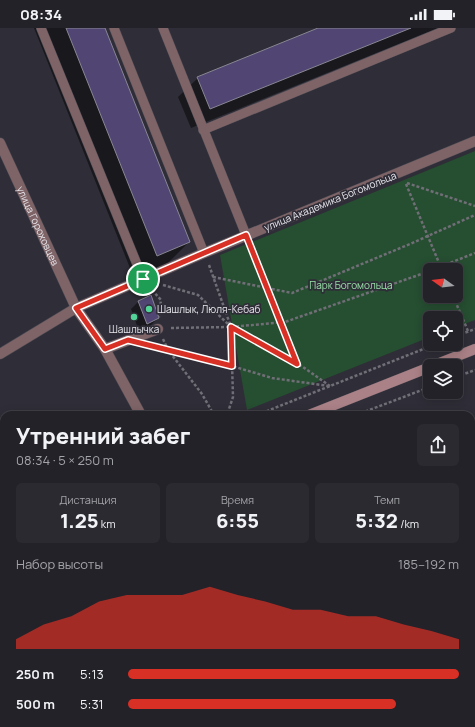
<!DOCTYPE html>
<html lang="ru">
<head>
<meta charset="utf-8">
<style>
  body { margin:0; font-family:Manrope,sans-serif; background:#2b2a31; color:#f1f3f6; height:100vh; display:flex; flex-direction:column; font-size:15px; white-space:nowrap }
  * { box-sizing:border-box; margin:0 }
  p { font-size:13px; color:#a3a4a8 }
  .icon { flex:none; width:22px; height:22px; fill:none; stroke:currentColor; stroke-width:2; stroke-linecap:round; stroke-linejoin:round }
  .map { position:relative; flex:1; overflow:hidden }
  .details { position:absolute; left:0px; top:383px; width:475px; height:316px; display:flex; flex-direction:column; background:#232229; border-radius:12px 12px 0 0; box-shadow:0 2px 10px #0003,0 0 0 1px #403f46 }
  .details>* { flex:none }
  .needle { width:26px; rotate:284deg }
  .tools { position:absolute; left:423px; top:235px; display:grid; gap:8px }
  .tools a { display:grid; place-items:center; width:40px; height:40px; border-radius:6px; background:#232229; box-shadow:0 2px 10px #0003,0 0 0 1px #403f46; font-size:20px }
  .pin { position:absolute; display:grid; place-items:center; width:34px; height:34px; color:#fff; margin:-17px; border:2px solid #fff; border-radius:50%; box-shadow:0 1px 4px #0007 }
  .round { display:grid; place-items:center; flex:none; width:42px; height:42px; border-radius:6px; background:#2b2a31 }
  .overview { display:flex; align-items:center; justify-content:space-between; height:68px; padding:0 16px }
  h1 { font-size:22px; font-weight:800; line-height:30px }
  .stats { display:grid; grid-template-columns:repeat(3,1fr); gap:6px; height:68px; padding:4px 16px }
  .stats div { display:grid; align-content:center; border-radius:6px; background:#2b2a31; text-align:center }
  .stats b { font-size:20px; font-weight:800 }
  .stats small { font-size:11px; font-weight:400 }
  .stats p { font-size:11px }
  .chart { height:112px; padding:8px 16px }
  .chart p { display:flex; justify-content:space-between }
  .chart svg { width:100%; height:72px; margin-top:4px; fill:#d93025; opacity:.7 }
  ul { padding:0 16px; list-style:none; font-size:13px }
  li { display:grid; grid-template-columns:64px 48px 1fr; align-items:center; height:30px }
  li i { height:10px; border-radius:5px; background:#d93025 }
  .status { display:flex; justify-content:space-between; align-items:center; height:28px; padding:0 20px; background:#232229; direction:ltr }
  .status svg { height:11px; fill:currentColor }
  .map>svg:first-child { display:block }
  .green { fill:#264e31; fill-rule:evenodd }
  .shadow { fill:#0007 }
  .building { fill:#504573; stroke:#898793 }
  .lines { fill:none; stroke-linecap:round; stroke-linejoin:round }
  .lane-casing { stroke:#4c4a54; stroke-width:10 }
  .street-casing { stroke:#4c4a54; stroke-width:11 }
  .secondary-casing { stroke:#4c4a54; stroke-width:11 }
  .path { stroke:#706e76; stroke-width:2.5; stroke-dasharray:3 2; stroke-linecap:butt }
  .lane { stroke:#7e6467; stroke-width:9 }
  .street { stroke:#7e6467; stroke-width:10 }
  .secondary { stroke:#aa8186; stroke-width:10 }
  .route-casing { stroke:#fff; stroke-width:8 }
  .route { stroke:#d93025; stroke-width:5 }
  .poi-dot { fill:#52d397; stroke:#2f2d37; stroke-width:1.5 }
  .labels { text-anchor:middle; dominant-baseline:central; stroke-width:3.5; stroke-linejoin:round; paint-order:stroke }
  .street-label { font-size:10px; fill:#e7e5ec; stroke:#2f2d37 }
  .park-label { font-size:10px; fill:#97e0a8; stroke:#2f2d37 }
  .poi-label { font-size:10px; fill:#e7e5ec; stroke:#2f2d37; text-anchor:start }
</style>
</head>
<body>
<div class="status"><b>08:34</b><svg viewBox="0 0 49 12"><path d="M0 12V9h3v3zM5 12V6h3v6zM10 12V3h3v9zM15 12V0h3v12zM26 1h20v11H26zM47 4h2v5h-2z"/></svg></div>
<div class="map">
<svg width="475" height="699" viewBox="0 0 475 699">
  <rect width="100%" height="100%" fill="#2f2d37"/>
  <!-- green -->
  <g class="green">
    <path d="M 475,123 L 475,292 L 456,299 L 456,290 L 430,290 L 430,309 L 247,382 L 220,227 ZM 430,242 L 456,242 L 456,268 L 430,268 Z"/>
    <polygon points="471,437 475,447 475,624 471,614"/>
  </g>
  <!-- shadow -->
  <g class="shadow">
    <polygon points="34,0 104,0 189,214 166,237 134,250"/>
    <polygon points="320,0 438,0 191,100 178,69 198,50"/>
    <polygon points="139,273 158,290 150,298 139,303 131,281"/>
    <polygon points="79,695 113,695 109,699 82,699"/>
    <polygon points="322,695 388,695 389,699 323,699"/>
  </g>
  <!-- building -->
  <g class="building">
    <polygon points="66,0 105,0 190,214 157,228"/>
    <polygon points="318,0 411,0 210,81 197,49"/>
    <polygon points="151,267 159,290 147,296 138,273"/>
    <polygon points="0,445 4,453 4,460 0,462"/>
    <polygon points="354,695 389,695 390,699 355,699"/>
  </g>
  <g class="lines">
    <defs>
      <g id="lane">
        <polyline points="41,0 143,251"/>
        <polyline points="114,0 204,225"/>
        <polyline points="163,0 246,207"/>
        <polyline points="203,102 451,0"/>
      </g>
      <g id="street">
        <path id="s1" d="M 0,115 L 76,280 L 105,321 L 141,387"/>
        <polyline points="105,321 158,301"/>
        <polyline points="0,326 76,280 204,225 475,113"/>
      </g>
      <g id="secondary">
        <polyline points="432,338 475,321"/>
        <polyline points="309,387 430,339"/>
        <polyline points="290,695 292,699"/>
      </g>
    </defs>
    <!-- lane casing -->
    <use href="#lane" class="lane-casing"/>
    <!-- street casing -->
    <use href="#street" class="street-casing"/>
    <!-- secondary casing -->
    <use href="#secondary" class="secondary-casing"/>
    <!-- path -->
    <g class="path">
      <polyline points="407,155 475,178"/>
      <polyline points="406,156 442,242"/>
      <polyline points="251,219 297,335"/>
      <polyline points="209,237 231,299 233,369 227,387"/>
      <polyline points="432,242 475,225"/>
      <polyline points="213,249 292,265 410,216 475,187"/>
      <polyline points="163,257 198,267 231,299 303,339 330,358"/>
      <polyline points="152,262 161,272 159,289"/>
      <polyline points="453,268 468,303"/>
      <polyline points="171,300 231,299 285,294 430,243"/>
      <polyline points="456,308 475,301"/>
      <polyline points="163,311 168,322 202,366 214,387"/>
      <polyline points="151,318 232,338 272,350 329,358"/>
      <polyline points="456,349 475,342"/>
      <polyline points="257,387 436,316"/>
      <polyline points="356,387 430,359"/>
      <polyline points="232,699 239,695"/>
    </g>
    <!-- lane -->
    <use href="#lane" class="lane"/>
    <!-- street -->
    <use href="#street" class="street"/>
    <!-- secondary -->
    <use href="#secondary" class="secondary"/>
  </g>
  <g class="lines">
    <defs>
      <polygon id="route" points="246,207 297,336 231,299 232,338 128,312 105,321 76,280"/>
    </defs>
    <!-- route casing -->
    <use href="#route" class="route-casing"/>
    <!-- route -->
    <use href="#route" class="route"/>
  </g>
  <!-- markers -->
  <g class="poi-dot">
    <circle cx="149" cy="281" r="4"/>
    <circle cx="134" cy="289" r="4"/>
  </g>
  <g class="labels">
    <!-- street labels -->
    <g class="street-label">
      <text transform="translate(330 173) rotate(-22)">улица Академика Богомольца</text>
      <text stroke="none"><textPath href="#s1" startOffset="91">улица Гороховцев</textPath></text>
    </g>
    <!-- park labels -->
    <g class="park-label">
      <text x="351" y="257">Парк Богомольца</text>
    </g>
    <!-- poi labels -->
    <g class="poi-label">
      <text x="157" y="281">Шашлык, Люля-Кебаб</text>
      <text x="134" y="301" text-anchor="middle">Шашлычка</text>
    </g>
  </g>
</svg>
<div class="tools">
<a><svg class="needle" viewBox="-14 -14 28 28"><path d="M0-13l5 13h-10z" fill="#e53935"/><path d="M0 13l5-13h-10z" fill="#a3a4a8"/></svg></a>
<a><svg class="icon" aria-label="locate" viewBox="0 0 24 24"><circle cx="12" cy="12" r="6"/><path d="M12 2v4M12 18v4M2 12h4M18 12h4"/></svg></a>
<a><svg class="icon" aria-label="layers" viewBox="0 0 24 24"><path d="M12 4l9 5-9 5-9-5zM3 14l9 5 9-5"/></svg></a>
</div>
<div class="pin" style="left:143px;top:251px;background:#1e9e55"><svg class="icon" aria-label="arrive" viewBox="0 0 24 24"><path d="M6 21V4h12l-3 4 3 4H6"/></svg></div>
<section class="details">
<div class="overview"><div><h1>Утренний забег</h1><p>08:34 · 5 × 250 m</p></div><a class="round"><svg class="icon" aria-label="share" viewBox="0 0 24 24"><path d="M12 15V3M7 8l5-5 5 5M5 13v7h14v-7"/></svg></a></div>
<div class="stats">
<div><p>Дистанция</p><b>1.25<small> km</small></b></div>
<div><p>Время</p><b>6:55</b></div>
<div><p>Темп</p><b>5:32<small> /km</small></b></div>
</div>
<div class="chart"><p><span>Набор высоты</span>185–192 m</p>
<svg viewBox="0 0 160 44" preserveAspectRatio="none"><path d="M0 44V38L10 29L20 24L30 15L40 11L50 11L60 11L70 6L80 11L90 15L100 20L110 20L120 24L130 24L140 29L150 33L160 38V44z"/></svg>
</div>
<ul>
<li><b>250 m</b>5:13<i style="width:100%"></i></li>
<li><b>500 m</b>5:31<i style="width:81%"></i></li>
</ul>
</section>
</div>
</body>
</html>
